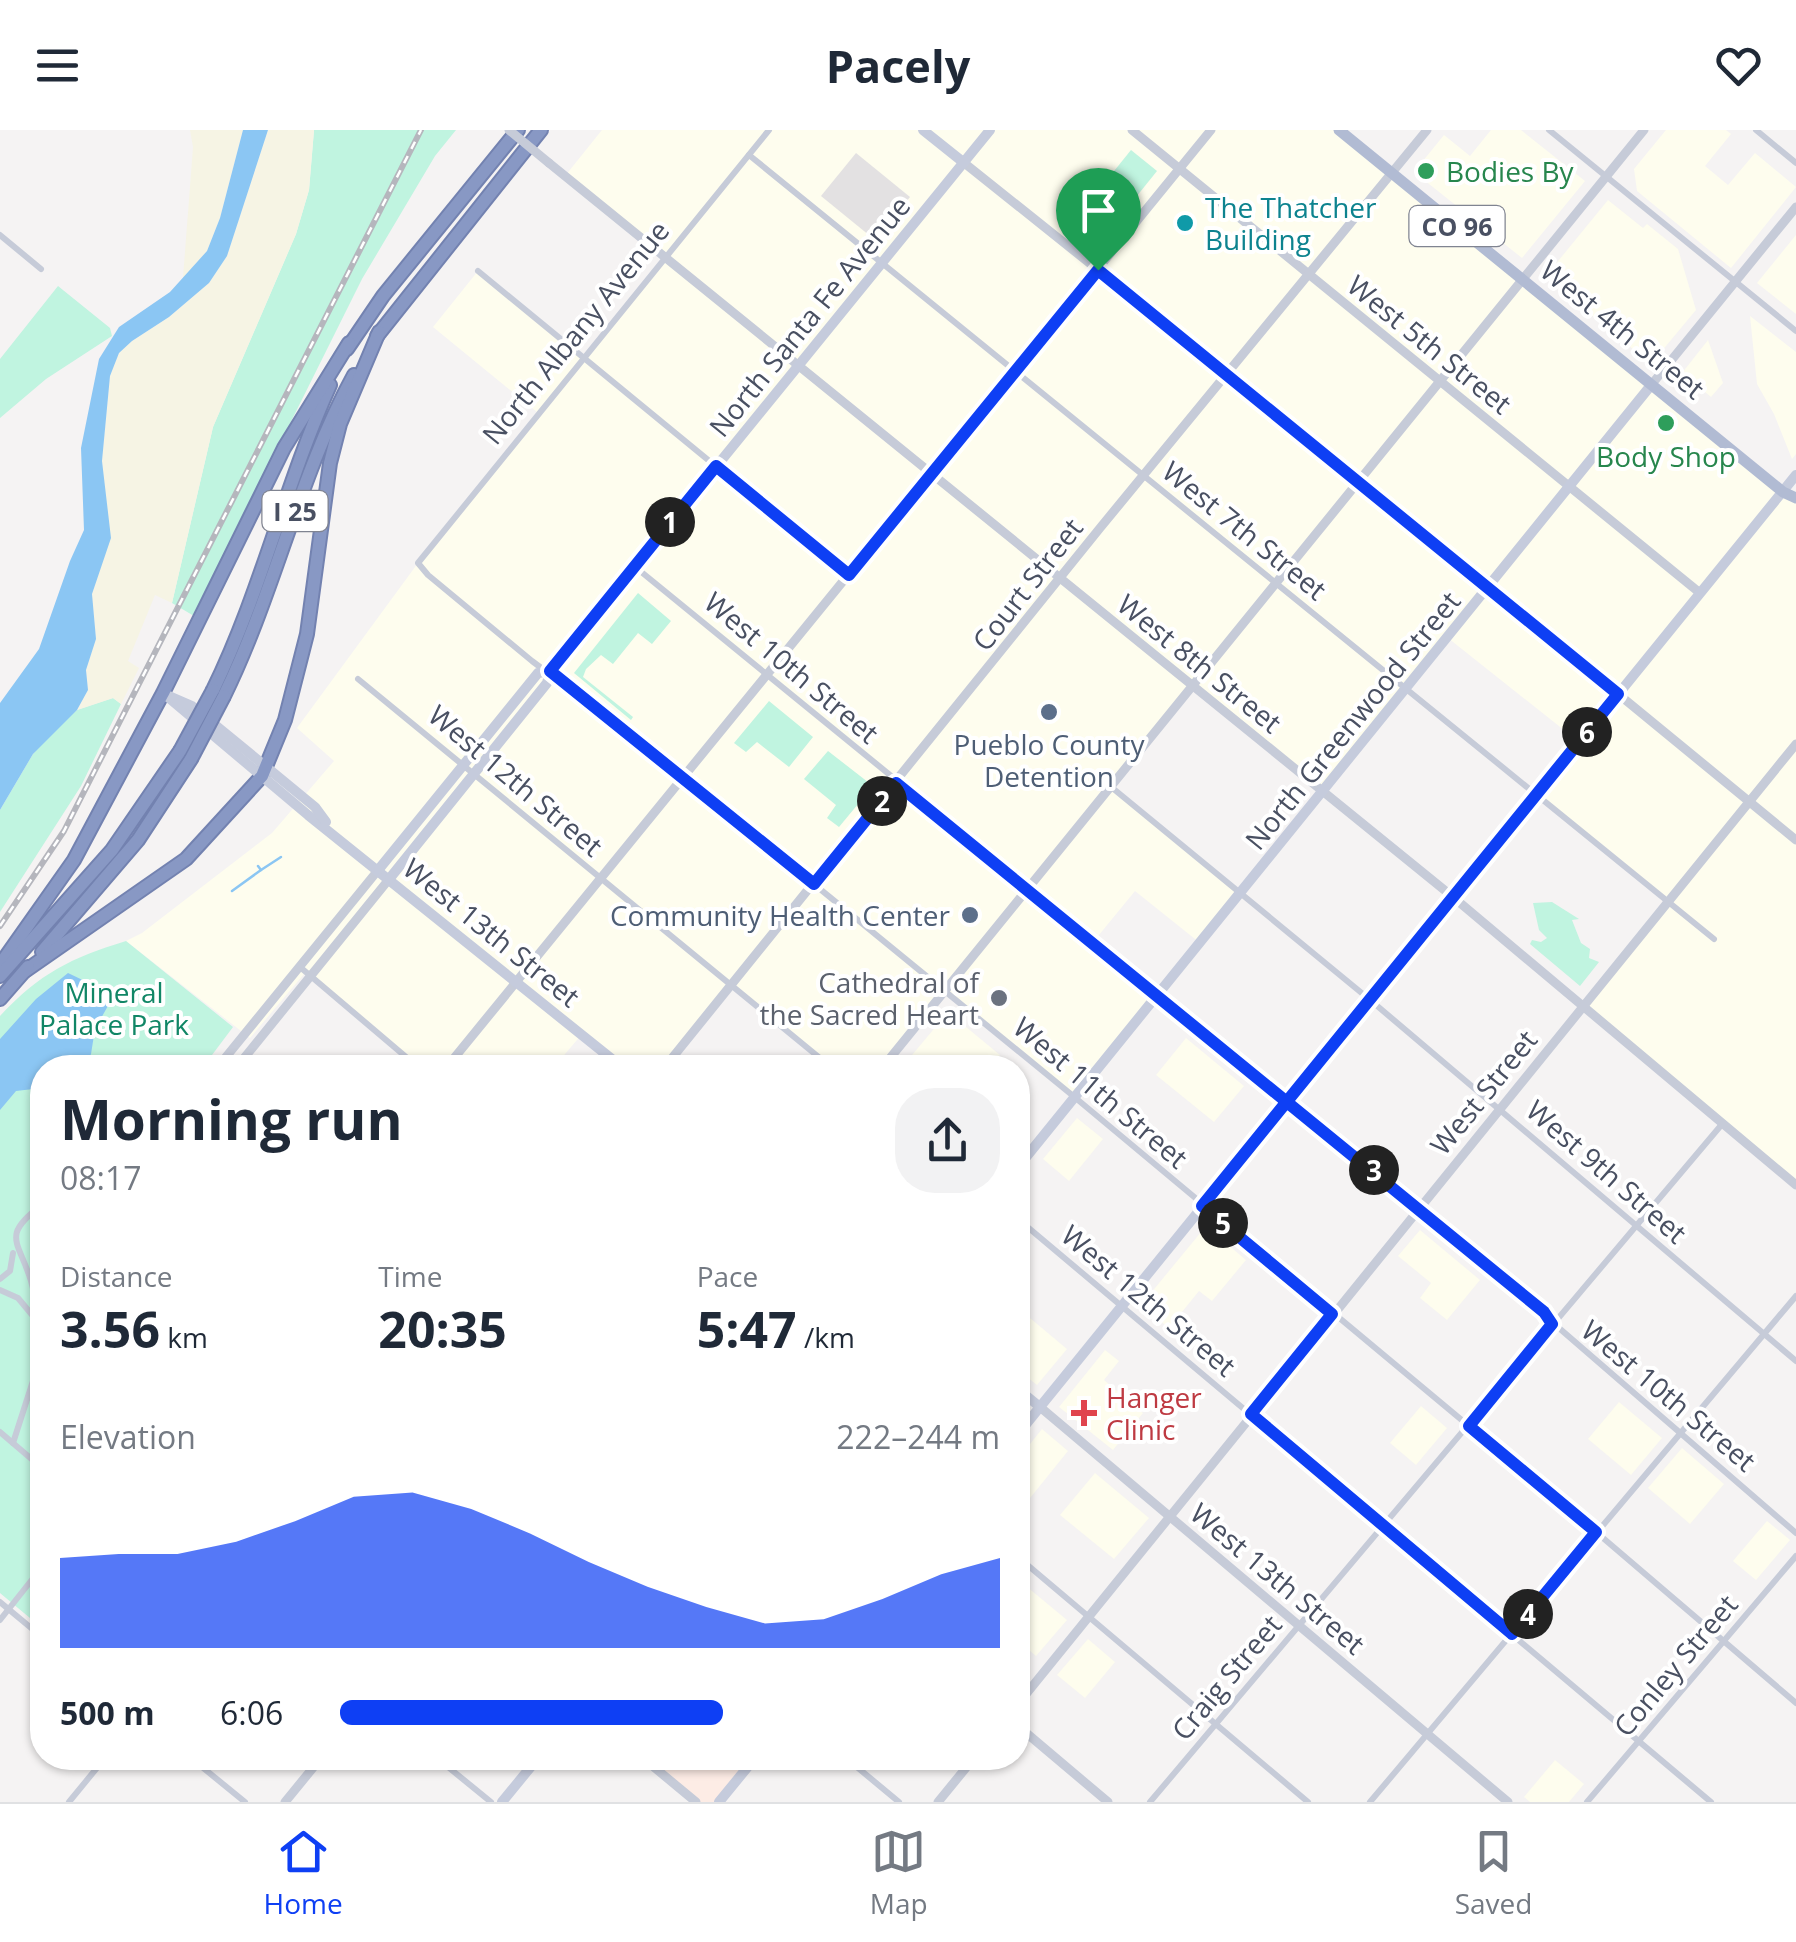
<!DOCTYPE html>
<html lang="en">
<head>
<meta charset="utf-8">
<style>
  body { margin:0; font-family:"Open Sans",sans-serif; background:#f2f2f3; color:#1f2937; height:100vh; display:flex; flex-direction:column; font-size:38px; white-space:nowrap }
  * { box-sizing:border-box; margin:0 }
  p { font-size:32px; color:#747a83 }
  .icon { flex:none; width:55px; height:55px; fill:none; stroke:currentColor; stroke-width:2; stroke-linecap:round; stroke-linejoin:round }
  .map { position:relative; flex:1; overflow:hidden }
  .sheet { position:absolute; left:30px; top:925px; width:1000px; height:715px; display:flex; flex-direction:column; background:#fff; border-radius:40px; box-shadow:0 2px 8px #0004 }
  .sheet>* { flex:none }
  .pin { position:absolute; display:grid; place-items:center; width:85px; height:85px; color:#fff; margin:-102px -42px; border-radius:50% 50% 50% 0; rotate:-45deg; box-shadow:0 0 10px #0007 }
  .pin .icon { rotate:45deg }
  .km { position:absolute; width:50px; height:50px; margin:-25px; border-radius:50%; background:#222; color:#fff; font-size:28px; line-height:50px; text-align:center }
  .round { display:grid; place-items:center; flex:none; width:105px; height:105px; border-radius:40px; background:#f2f2f3 }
  .head { display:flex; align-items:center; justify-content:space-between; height:170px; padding:0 30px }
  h1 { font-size:55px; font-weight:700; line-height:75px }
  .metrics { display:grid; grid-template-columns:repeat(3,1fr); gap:15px; height:170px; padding:10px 30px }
  .metrics div { display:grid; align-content:center }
  .metrics b { font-size:50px; font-weight:700 }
  .metrics small { font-size:28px; font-weight:400 }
  .metrics p { font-size:28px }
  .chart { height:280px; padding:20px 30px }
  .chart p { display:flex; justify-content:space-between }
  .chart svg { width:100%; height:180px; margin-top:10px; fill:#0e3ff4; opacity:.7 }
  ul { padding:0 30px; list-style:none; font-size:32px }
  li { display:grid; grid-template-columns:160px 120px 1fr; align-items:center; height:75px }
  li i { height:25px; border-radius:12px; background:#0e3ff4 }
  header { display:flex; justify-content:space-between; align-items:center; height:130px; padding:0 30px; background:#fff; font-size:45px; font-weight:700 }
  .tabs { display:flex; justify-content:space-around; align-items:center; height:140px; border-top:2px solid #e0e1e3; background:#fff; font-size:28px; color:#747a83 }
  .tabs a { display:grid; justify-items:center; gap:5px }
  .tabs .selected { color:#0e3ff4 }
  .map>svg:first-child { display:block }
  .commercial { fill:#fefdee }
  .education { fill:#e3e1e2 }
  .medical { fill:#fdece5 }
  .green { fill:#c0f4e0 }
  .sand { fill:#f6f4e4 }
  .water { fill:#8bc6f3 }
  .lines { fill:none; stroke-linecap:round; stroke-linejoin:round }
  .stream { stroke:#8bc6f3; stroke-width:2.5 }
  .motorway-casing { stroke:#7382b0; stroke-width:16 }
  .minor { stroke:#c6cbd8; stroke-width:6 }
  .tertiary { stroke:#c6cbd8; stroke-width:9 }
  .secondary { stroke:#c5cbdc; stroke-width:10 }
  .primary { stroke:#b1bbd3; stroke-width:11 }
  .motorway { stroke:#8898c4; stroke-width:12 }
  .rail-casing { stroke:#b5b6bd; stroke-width:6 }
  .rail { stroke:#fff; stroke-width:2.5; stroke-dasharray:8; stroke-linecap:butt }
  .motorway-bridge-casing { stroke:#7382b0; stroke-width:16; stroke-linecap:butt }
  .tertiary-bridge { stroke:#c6cbd8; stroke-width:9 }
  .motorway-bridge { stroke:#8898c4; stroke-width:12 }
  .route-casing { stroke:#fff; stroke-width:20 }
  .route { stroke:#0e3ff4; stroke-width:12 }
  .leisure-dot { fill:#2e9e5b; stroke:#fff; stroke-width:4 }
  .culture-dot { fill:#0f9aa8; stroke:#fff; stroke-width:4 }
  .service-dot { fill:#5c6f8a; stroke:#fff; stroke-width:4 }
  .worship-dot { fill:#6b7280; stroke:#fff; stroke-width:4 }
  .health-dot { fill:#e0444e; stroke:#fff; stroke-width:4 }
  .labels { text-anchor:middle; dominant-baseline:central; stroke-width:8; stroke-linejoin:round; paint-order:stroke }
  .shield { fill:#fff; stroke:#808491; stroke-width:2.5 }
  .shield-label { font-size:25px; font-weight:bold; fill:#495062 }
  .leisure-label { font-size:28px; fill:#27864d; stroke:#fff; text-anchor:start }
  .culture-label { font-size:28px; fill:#0d838f; stroke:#fff; text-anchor:start }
  .street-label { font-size:28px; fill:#495062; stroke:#fff }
  .service-label { font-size:28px; fill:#4e5e75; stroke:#fff }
  .worship-label { font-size:28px; fill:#5b616d; stroke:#fff; text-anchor:end }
  .park-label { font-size:28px; fill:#118666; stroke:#fff }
  .health-label { font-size:28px; fill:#be3a42; stroke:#fff; text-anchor:start }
</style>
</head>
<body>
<header><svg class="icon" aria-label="menu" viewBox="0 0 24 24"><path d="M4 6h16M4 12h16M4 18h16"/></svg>Pacely<svg class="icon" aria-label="heart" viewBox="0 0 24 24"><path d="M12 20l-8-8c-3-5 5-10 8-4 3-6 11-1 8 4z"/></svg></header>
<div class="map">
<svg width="1796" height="1672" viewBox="0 0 1796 1672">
  <rect width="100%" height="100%" fill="#f5f3f3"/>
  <!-- commercial -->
  <g class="commercial">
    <polygon points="602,0 1339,0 1796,372 1796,1055 1583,876 1669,773 1536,665 1579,612 1448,508 1323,662 1193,556 1111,656 1241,763 1200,813 1135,761 1094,811 1158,865 1074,967 945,862 882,937 832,937 732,855 664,937 623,937 582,904 554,937 419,937 304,844 250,908 126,811 142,803 272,703 334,631 297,598 418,433 537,282 433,197 478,141 583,226 664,127 565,46"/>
    <polygon points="1491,0 1521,0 1585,51 1522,128 1414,42 1444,5 1470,26"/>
    <polygon points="1666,0 1726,0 1731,4 1705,36 1728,55 1755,23 1796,57 1731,138 1637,61 1634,39"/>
    <polygon points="1608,70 1643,98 1647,94 1678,119 1696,180 1651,234 1545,147"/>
    <polygon points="1796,105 1796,184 1757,153"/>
    <polygon points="1750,186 1796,222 1796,324 1792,329 1774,284 1757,254"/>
    <polygon points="1708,210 1723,253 1711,267 1682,243"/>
    <polygon points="948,882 1000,925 990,937 902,937"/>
    <polygon points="1186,908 1244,956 1214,992 1156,945"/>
    <polygon points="1077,988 1103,1009 1069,1051 1043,1029"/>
    <polygon points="1206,1096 1246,1130 1212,1171 1199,1161 1169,1198 1141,1175"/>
    <polygon points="1420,1100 1480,1150 1447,1190 1420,1168 1431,1153 1398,1126"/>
    <polygon points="1018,1178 1067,1219 1037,1255 1018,1240"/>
    <polygon points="1105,1220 1119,1231 1104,1250 1143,1283 1113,1320 1059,1277"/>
    <polygon points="1619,1272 1662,1308 1631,1345 1588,1309"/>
    <polygon points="1421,1276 1447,1298 1416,1335 1390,1313"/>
    <polygon points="1042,1299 1068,1321 1018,1383 1018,1329"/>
    <polygon points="1682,1318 1724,1354 1690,1394 1648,1358"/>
    <polygon points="1095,1343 1149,1388 1114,1429 1060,1385"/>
    <polygon points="1767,1391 1790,1410 1756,1450 1733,1431"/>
    <polygon points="1026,1456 1067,1490 1036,1526 1018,1511 1018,1466"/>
    <polygon points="1088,1509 1115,1532 1085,1568 1057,1545"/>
    <polygon points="1555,1630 1584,1654 1569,1672 1530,1672 1524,1667"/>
  </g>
  <!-- education -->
  <polygon class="education" points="856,23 910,67 875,110 821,66"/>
  <!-- medical -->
  <polygon class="medical" points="643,1628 755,1628 719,1672 696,1672"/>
  <!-- green -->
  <g class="green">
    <polygon points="314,0 456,0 435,26 362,149 194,486 172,473 213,297 296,104 309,60"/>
    <polygon points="1131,20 1157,41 1128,77 1102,56"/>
    <polygon points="58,156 110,198 112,206 46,249 0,288 0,229"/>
    <polygon points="638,463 671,491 652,514 638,503 613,534 601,525 586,539 583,547 633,587 631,590 574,543"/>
    <polygon points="113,568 121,574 81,656 0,782 0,680 33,624 50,603 77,580"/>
    <polygon points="769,571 813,607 789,637 757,612 746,622 734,613"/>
    <polygon points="828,621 873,656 839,697 827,688 836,675 804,649"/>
    <polygon points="1552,772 1579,789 1572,790 1581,813 1590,819 1589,828 1599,832 1580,856 1530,814 1532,810 1541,812 1547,808 1539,800 1533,773"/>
    <path d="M 126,811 L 233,897 L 203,937 L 42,938 L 42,1498 L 0,1463 L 0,886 C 40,843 71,828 126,811 Z"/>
  </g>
  <!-- sand -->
  <g class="sand">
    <polygon points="190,0 243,0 220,88 207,121 183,148 193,17"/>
    <polygon points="268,0 314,0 309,60 296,104 213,297 172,473 155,465 128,531 139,538 121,574 113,568 77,580 88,560 86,540 96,509 92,464 110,408 102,331 110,246 119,223 132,211 169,187 209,153 227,126"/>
  </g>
  <!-- water -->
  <g class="water">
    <polygon points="243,0 268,0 227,126 209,153 169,187 132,211 119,223 110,246 102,331 111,408 92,464 96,509 86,540 88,560 77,580 33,624 0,680 0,573 39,519 70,431 84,400 81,318 99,229 119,197 170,162 207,121 220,88"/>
    <polygon points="68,843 91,854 109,874 95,899 91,924 85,937 42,938 42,958 16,961 0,980 0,909 36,869"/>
  </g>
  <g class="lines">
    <!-- stream -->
    <g class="stream">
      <polyline points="261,740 281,727"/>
      <polyline points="232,761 261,740 258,736"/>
    </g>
    <defs>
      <g id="motorway">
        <polyline points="377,206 541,0"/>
        <polyline points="347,219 383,166 518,0"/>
        <path d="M 213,560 C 261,462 285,355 330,255"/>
        <path d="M 224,566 C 275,462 298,347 354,245"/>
        <polyline points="42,822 138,710 191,629"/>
        <polyline points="0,835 74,730 163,563 284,318 349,213"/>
        <polyline points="25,841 186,729 262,646 285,590 307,504 330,333 340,294 379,202"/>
        <polyline points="0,846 112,720 180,621"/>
        <polyline points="0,869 28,837"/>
      </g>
    </defs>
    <!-- motorway casing -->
    <use href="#motorway" class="motorway-casing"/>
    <!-- minor -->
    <g class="minor">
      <polyline points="769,0 418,433 428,445 532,531 640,612 1072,965 1596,1402 1796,1573"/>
      <polyline points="1549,0 1796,201"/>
      <polyline points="1756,0 1796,33"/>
      <polyline points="749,25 1714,809"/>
      <polyline points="0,105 41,139"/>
      <polyline points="478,141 848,445"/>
      <polyline points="634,436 1419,1077 1796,1403"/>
      <polyline points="358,549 832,938"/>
      <polyline points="1110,656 1369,869 1796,1231"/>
      <polyline points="300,837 419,938"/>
      <path d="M 42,1075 C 0,1106 19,1111 31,1151 C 37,1171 38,1194 42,1214"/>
      <polyline points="1018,1089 1711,1672"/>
      <polyline points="0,1149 10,1141 13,1123"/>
      <polyline points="0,1160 18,1168 33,1186"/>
      <polyline points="0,1302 42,1338"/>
      <polyline points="13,1313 42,1223"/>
      <polyline points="1018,1427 1308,1672"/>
      <polyline points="0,1472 42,1507"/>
      <polyline points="0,1490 42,1437"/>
      <polyline points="191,1628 245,1672"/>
      <polyline points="437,1628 491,1672"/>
      <polyline points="846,1628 899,1672"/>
      <polyline points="69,1672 105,1628"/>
      <polyline points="1150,1672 1723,993"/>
      <polyline points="1370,1672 1796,1166"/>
      <polyline points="1587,1672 1796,1426"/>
    </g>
    <!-- tertiary -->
    <g class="tertiary">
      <polyline points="1132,0 1700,463"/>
      <polyline points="963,32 1227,243 1796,710"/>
      <polyline points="549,33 1453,767 1796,1055"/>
      <polyline points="1652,254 1796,77"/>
      <polyline points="217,938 379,739"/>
      <polyline points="236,938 390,748"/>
      <polyline points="446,938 1211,0"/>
      <polyline points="664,938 1100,398 1427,0"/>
      <polyline points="882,938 1644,0"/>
      <polyline points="1040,1277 1508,1672"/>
      <polyline points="1018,1574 1796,614"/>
      <polyline points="1018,1596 1108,1672"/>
      <polyline points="643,1628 696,1672"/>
      <polyline points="285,1672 321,1628"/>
      <polyline points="938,1672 974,1628"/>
    </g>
    <!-- secondary -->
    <g class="secondary">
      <polyline points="923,0 963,32"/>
      <polyline points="163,563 308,685 623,938"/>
      <polyline points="169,566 192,576 315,677 326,692"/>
      <polyline points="379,739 538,543 550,541"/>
      <polyline points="390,748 547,553 550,541 990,0"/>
      <polyline points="1018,1037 1652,254"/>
      <polyline points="1018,1259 1040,1277"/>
      <polyline points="1018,1304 1796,345"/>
      <polyline points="502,1672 538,1628"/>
      <polyline points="719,1672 755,1628"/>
    </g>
    <!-- primary -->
    <polyline class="primary" points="1339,0 1783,362 1796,368"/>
    <!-- motorway -->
    <use href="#motorway" class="motorway"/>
    <defs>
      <polyline id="rail" points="0,796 64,701 421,0"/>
    </defs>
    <!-- rail casing -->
    <use href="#rail" class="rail-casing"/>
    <!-- rail -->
    <use href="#rail" class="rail"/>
    <defs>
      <g id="motorway-bridge">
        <polyline points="180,621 213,560"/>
        <polyline points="191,629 224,566"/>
      </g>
    </defs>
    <!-- motorway-bridge casing -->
    <use href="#motorway-bridge" class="motorway-bridge-casing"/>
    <!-- tertiary-bridge -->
    <polyline class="tertiary-bridge" points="509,0 549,33"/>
    <!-- motorway-bridge -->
    <use href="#motorway-bridge" class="motorway-bridge"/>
  </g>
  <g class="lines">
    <defs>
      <polyline id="route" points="1098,140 849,445 716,336 550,541 814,754 896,653 1544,1182 1552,1194 1469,1296 1596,1402 1512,1504 1251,1284 1332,1184 1202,1076 1618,564 1098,140"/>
    </defs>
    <!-- route casing -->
    <use href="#route" class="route-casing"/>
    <!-- route -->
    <use href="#route" class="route"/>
  </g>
  <!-- markers -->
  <g class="leisure-dot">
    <circle cx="1426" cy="41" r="10"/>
    <circle cx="1666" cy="293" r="10"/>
  </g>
  <circle class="culture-dot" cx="1185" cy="93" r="10"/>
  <g class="service-dot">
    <circle cx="1049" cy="582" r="10"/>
    <circle cx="970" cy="785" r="10"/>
  </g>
  <circle class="worship-dot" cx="999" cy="868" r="10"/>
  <path class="health-dot" d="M1079 1268h10v10h10v10h-10v10h-10v-10h-10v-10h10z"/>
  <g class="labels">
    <!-- shield labels -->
    <g class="shield">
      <rect x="1409.5" y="76" width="95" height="40" rx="8"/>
      <rect x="262.5" y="361" width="65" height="40" rx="8"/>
    </g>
    <g class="shield-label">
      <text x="1457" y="96">CO 96</text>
      <text x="295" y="381">I 25</text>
    </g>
    <!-- leisure labels -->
    <g class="leisure-label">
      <text x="1446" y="41">Bodies By</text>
      <text x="1666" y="326" text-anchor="middle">Body Shop</text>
    </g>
    <!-- culture labels -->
    <g class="culture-label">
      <text x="1205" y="77">The Thatcher<tspan x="1205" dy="32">Building</tspan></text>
    </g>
    <!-- street labels -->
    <g class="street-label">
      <text transform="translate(809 186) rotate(-51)">North Santa Fe Avenue</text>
      <text transform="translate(1623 199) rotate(39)">West 4th Street</text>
      <text transform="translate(575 202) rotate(-51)">North Albany Avenue</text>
      <text transform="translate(1430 214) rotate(39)">West 5th Street</text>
      <text transform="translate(1245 400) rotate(39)">West 7th Street</text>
      <text transform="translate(1027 454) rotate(-52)">Court Street</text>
      <text transform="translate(1200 533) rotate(39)">West 8th Street</text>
      <text transform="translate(792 537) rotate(40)">West 10th Street</text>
      <text transform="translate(1352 590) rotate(-51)">North Greenwood Street</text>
      <text transform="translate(516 650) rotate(40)">West 12th Street</text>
      <text transform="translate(492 802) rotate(39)">West 13th Street</text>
      <text transform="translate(1101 962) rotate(40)">West 11th Street</text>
      <text transform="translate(1483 962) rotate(-51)">West Street</text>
      <text transform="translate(1607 1041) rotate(41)">West 9th Street</text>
      <text transform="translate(1149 1170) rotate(40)">West 12th Street</text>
      <text transform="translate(1669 1265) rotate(40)">West 10th Street</text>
      <text transform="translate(1278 1448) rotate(40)">West 13th Street</text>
      <text transform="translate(1675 1535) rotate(-50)">Conley Street</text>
      <text transform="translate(1226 1547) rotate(-50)">Craig Street</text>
    </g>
    <!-- service labels -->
    <g class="service-label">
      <text x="1049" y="614">Pueblo County<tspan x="1049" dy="32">Detention</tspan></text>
      <text x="950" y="785" text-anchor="end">Community Health Center</text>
    </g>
    <!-- worship labels -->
    <g class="worship-label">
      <text x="979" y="852">Cathedral of<tspan x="979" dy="32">the Sacred Heart</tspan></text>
    </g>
    <!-- park labels -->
    <g class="park-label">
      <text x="114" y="862">Mineral<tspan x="114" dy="32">Palace Park</tspan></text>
    </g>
    <!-- health labels -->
    <g class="health-label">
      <text x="1106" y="1267">Hanger<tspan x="1106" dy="32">Clinic</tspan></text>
    </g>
  </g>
</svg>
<div class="pin" style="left:1098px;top:140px;background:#1e9e55"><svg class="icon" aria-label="arrive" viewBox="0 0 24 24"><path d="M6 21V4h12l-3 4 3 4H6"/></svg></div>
<b class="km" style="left:670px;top:392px">1</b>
<b class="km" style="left:882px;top:671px">2</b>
<b class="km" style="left:1374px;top:1040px">3</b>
<b class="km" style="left:1528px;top:1484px">4</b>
<b class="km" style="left:1223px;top:1093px">5</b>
<b class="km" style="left:1587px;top:602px">6</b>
<section class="sheet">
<div class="head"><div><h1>Morning run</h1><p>08:17</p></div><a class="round"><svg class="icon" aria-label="share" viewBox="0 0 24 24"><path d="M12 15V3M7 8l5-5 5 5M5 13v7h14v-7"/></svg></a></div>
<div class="metrics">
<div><p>Distance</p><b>3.56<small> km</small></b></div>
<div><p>Time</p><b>20:35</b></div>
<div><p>Pace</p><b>5:47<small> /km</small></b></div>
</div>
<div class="chart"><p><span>Elevation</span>222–244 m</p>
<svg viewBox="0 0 160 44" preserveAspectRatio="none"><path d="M0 44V22L10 21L20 21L30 18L40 13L50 7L60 6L70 10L80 16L90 23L100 29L110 34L120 38L130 37L140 32L150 26L160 22V44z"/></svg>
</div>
<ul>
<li><b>500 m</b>6:06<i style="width:58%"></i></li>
</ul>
</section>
</div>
<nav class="tabs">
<a class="selected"><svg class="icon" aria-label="home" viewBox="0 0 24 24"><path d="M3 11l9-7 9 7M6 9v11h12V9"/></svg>Home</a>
<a><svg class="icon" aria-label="map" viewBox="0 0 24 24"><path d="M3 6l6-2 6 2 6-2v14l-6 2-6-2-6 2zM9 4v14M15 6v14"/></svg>Map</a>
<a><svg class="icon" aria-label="saved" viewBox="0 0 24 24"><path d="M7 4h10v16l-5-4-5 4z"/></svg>Saved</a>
</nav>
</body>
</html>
